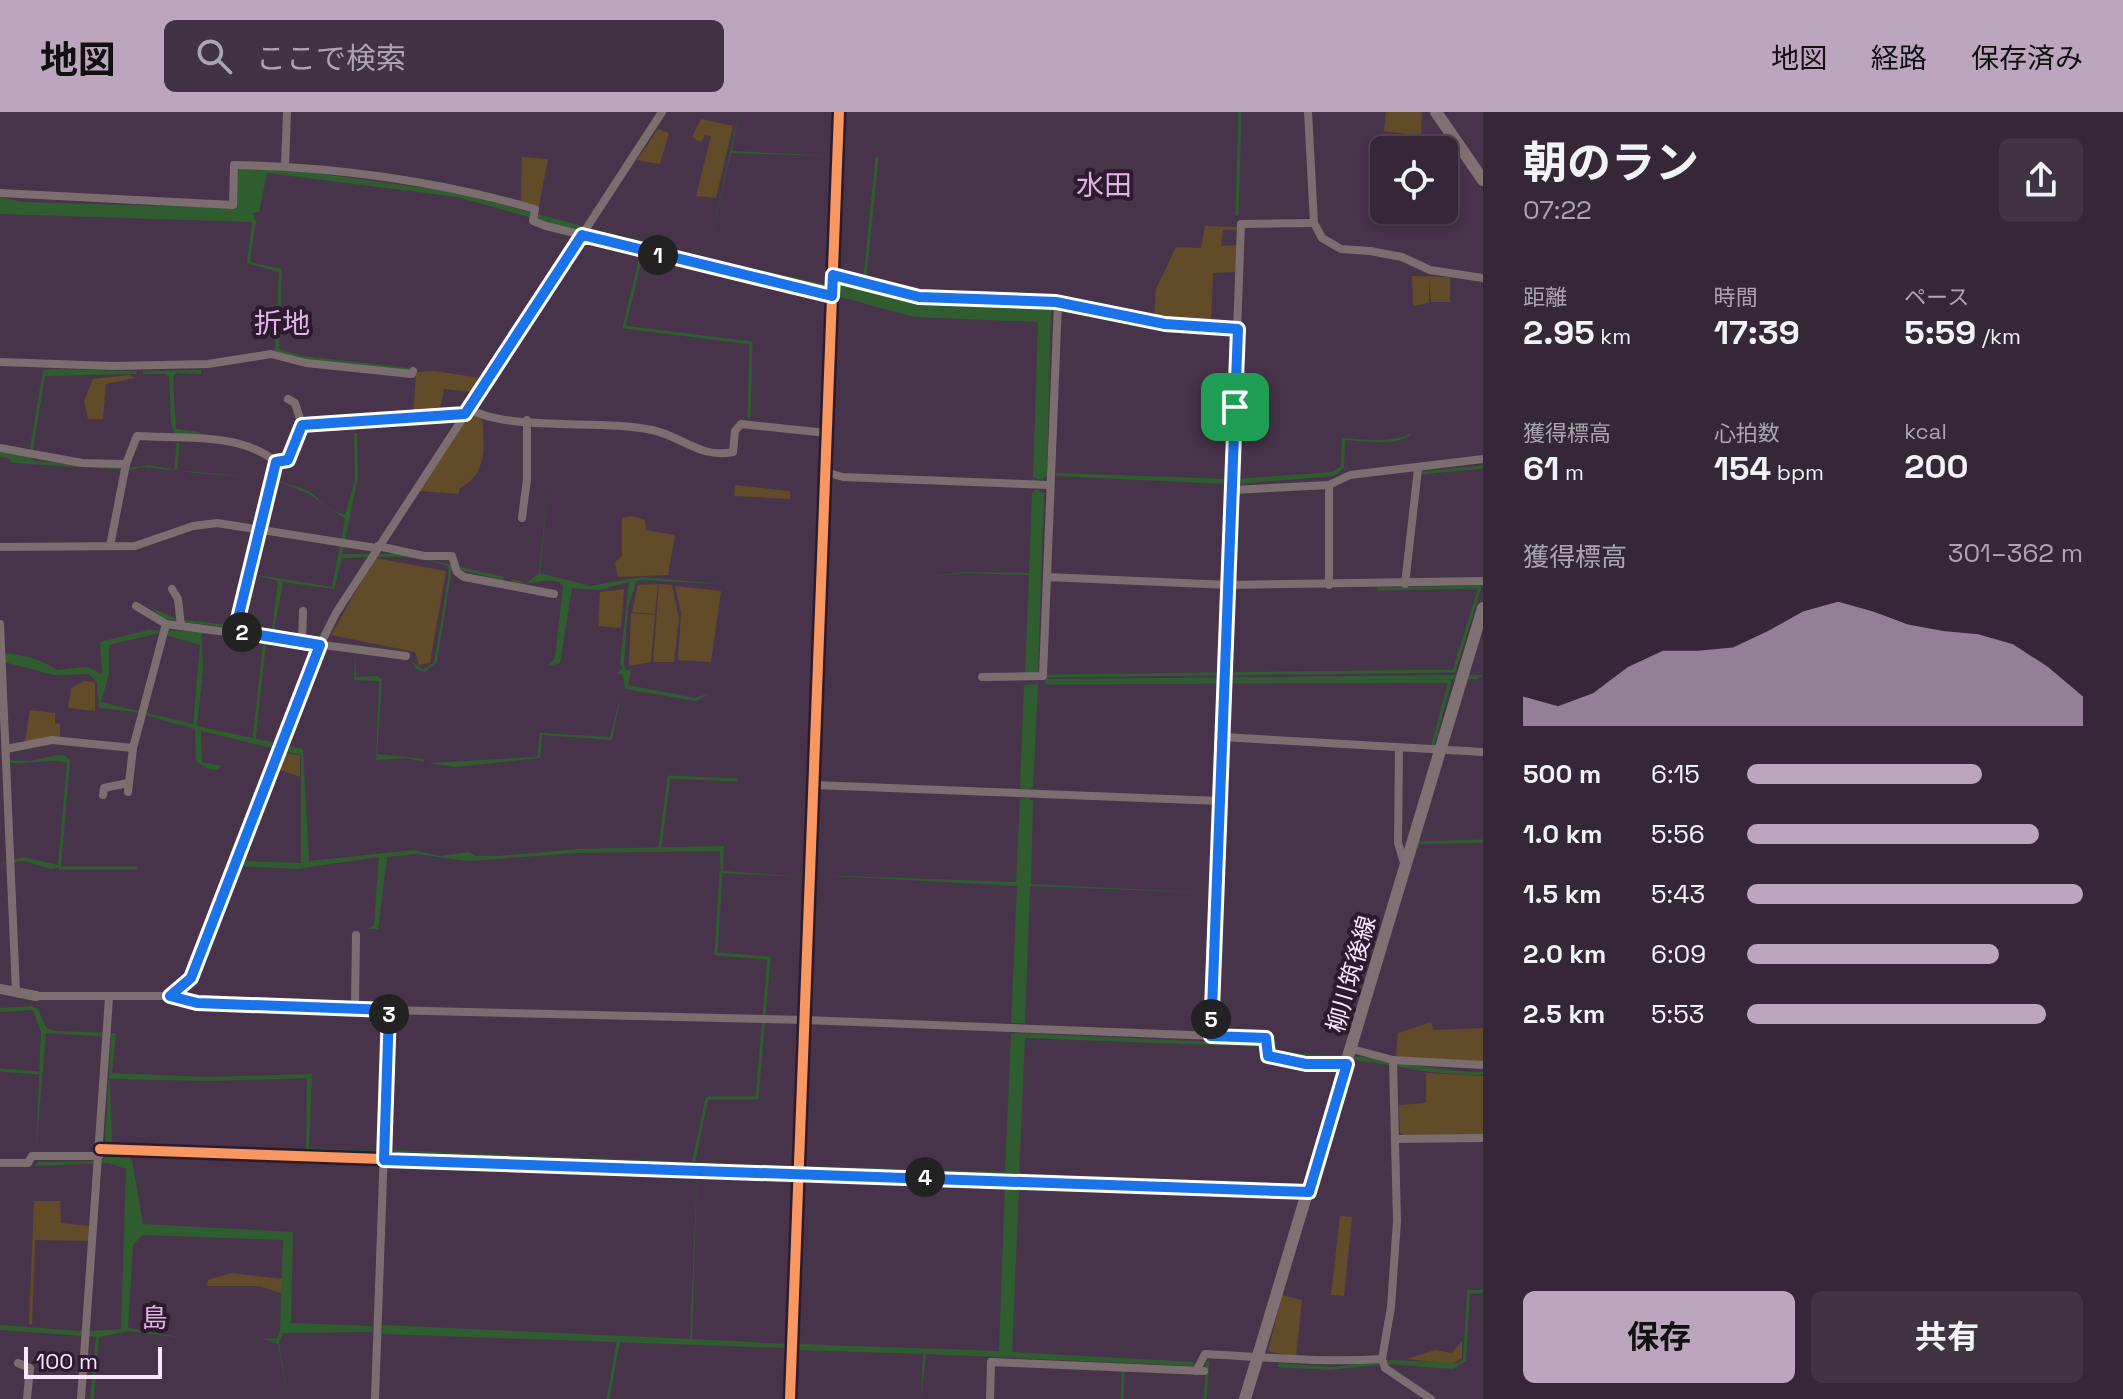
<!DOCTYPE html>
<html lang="ja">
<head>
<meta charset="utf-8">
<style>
  body { margin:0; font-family:"Space Grotesk","Noto Sans JP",sans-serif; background:#413343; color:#f1f3f6; height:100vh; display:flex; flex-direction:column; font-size:30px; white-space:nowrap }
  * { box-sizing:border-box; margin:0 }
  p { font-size:26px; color:#aaa5ae }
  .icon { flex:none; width:44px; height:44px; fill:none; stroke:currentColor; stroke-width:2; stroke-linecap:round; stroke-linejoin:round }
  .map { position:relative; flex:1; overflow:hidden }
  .side { display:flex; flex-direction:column; background:#362738; width:640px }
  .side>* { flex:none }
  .controls { position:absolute; left:1370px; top:24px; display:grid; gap:16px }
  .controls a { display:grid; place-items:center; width:88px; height:88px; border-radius:12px; background:#362738; box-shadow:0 4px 12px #0003,0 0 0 2px #504453; font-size:40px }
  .scale { position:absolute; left:24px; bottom:20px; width:138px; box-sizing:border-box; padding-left:8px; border:4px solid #fbe4fd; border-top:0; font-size:22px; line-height:28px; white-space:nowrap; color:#fbe4fd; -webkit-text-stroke:6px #2c1b2d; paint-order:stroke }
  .pin { position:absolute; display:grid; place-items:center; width:68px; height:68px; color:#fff; margin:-34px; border-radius:16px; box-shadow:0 4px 12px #0006 }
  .km { position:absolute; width:40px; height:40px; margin:-20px; border-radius:50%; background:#222; color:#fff; font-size:22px; line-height:40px; text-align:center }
  .round { display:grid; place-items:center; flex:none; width:84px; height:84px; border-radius:12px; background:#413343 }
  .summary { display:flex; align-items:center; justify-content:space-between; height:136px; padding:0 40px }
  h1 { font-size:44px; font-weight:700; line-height:60px }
  .figures { display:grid; grid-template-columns:repeat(3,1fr); gap:12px; height:136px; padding:8px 40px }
  .figures div { display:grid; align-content:center }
  .figures b { font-size:34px; font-weight:700 }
  .figures small { font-size:22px; font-weight:400 }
  .figures p { font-size:22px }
  .chart { height:224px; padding:16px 40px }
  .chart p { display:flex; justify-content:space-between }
  .chart svg { width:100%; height:144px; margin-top:8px; fill:#bca6be; opacity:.7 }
  .primary-button { display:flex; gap:16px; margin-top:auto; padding:16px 40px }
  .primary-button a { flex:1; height:92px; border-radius:12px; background:#bca6be; color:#111; font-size:32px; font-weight:700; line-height:92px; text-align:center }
  .primary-button a+a { background:#413343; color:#f1f3f6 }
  ul { padding:0 40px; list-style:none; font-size:26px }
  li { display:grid; grid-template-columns:128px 96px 1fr; align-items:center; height:60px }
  li i { height:20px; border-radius:10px; background:#bca6be }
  header { display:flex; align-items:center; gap:48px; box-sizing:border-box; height:112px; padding:0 40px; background:#bca6be; color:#111 }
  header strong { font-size:38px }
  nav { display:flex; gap:44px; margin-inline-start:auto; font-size:28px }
  .search { width:560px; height:72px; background:#413343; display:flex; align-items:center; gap:20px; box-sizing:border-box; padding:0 28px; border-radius:12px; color:#aaa5ae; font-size:30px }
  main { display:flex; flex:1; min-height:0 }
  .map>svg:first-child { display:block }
  .green { fill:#614b29 }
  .water { fill:#2f5d2f; fill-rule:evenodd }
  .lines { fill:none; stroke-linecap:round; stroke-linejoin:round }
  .stream { stroke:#2f5d2f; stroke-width:3 }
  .minor { stroke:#7c6e70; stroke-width:8 }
  .tertiary { stroke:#7c6e70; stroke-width:10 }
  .secondary { stroke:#7f7074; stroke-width:12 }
  .cycleway-casing { stroke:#2c1b2d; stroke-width:15 }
  .cycleway { stroke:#f99763; stroke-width:10 }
  .route-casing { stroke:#fff; stroke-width:16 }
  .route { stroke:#1a73e8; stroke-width:10 }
  .labels { text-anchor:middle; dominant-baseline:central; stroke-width:8; stroke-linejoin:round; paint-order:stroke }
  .street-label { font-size:24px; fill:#fbe4fd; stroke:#2c1b2d }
  .neighbourhood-label { font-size:26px; fill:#e0b4e4; stroke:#2c1b2d }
  .quarter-label { font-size:28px; fill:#e0b4e4; stroke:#2c1b2d }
</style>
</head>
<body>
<header>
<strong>地図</strong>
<div class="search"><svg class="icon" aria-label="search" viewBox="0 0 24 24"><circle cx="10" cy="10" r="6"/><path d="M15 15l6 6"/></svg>ここで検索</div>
<nav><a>地図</a><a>経路</a><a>保存済み</a></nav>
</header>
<main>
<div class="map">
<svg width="1483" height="1287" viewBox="0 0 1483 1287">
  <rect width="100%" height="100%" fill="#48344a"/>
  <!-- green -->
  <g class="green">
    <polygon points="1386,0 1422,0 1421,24 1384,19"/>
    <polygon points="701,7 733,14 716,86 696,84 711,24 705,23 701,30 692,25"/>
    <polygon points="658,17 669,21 660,52 637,48"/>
    <polygon points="522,45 548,47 539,94 521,89"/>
    <polygon points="1205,114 1239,115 1239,118 1223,118 1221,134 1237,133 1237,160 1213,161 1211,213 1154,207 1156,177 1176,135 1201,136"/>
    <polygon points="1412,164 1450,165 1450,190 1431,190 1429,167 1429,191 1413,194"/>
    <polygon points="435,259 481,266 472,280 444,277 439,301 413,305 416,260"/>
    <polygon points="129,263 135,266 106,272 103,307 88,307 84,289 93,267"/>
    <path d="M 470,302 L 482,306 C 485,334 487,363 460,376 L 458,382 L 420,379 Z"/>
    <polygon points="735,373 790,379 790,387 734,384"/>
    <polygon points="632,404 645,408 646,418 675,423 668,463 618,465 615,450 622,444 622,406"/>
    <polygon points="375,446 446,459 430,551 419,553 415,540 331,523"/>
    <polygon points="658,472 655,502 632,500 638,473"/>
    <polygon points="659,472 672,473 679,507 674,550 653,550"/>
    <polygon points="675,474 721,479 711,550 678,548 681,500"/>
    <polygon points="624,477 621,516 598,514 600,480"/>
    <polygon points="631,501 655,503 651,550 629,554"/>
    <polygon points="84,569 95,570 95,599 68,596 71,576"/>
    <polygon points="30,598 55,601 55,611 60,612 60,625 25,630"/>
    <polygon points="283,641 300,643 300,665 277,657"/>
    <polygon points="1431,910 1433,918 1483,916 1483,952 1396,944 1398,921"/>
    <polygon points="1426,961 1483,964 1483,1024 1406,1024 1400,1021 1399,993 1426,991"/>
    <polygon points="34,1089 60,1089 61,1111 91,1114 90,1129 35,1128 32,1213 29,1212"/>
    <polygon points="1340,1104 1352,1105 1344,1184 1331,1183"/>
    <polygon points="231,1161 283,1167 283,1182 259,1174 207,1174 208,1168"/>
    <polygon points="1282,1183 1302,1188 1296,1246 1268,1239"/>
    <polygon points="1462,1229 1462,1246 1452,1252 1407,1247 1435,1238 1452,1241"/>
  </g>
  <!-- water -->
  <g class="water">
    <polygon points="739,0 732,39 833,44 731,41 708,142"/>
    <polygon points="241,56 294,58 454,80 695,144 828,173 827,177 594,123 457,85 267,61 259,100 252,101 256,109 250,150 282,157 279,237 302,244 409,256 409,259 304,247 275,239 279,160 247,151 252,110 0,102 0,85 22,90 236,96 237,59"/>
    <polygon points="840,170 915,190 1051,196 1047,364 1041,368 1033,365 1038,210 914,205 837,184 836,174"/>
    <polygon points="43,258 55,257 137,259 136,262 45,264 33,338 30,336"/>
    <polygon points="201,258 201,262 176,261 173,265 176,317 200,320 199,324 175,322 171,313 169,265 165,262 143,262 143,259"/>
    <path d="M 354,321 L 357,321 L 358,365 L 342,442 L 403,442 L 504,465 L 503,468 L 452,456 L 437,550 L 425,560 L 416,557 L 412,550 L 423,557 L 434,551 L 449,461 L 448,454 C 414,441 377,445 342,446 L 334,477 L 283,470 L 274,519 L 315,527 L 201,512 L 203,559 L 197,614 L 303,637 L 309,749 L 414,738 L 440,744 L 469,740 L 475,744 L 498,744 L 578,737 L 724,734 L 723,759 L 804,765 L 721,761 L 720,739 L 577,741 L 468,749 L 416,742 L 387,745 L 378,817 L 367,817 L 374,813 L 379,745 L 296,757 L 241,754 L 242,749 L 301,751 L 301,643 L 201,619 L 202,650 L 222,654 C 216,662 201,654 196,649 L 195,617 L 134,600 L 99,596 L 97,570 L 89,562 L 54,563 L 0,549 L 0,541 C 16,541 46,548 56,558 L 87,555 L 102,562 L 100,530 L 148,518 L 196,519 L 197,512 L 165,507 L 150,495 L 177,507 L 272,518 L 278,469 L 252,462 L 332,475 L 345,407 L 309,382 L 275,368 L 309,379 L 330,397 L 345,403 L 355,368 ZM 159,521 L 200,533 L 193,612 L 101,590 L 109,562 L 109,533 Z"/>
    <path d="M 1412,321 C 1401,335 1364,329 1345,328 L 1344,356 L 1334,364 L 1237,372 L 1237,367 L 1332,360 L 1341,354 L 1342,326 C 1364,327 1391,332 1412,321 Z"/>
    <polygon points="0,340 30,345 34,349 128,356 149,353 194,361 266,366 140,355 131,358 12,351 9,346 0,345"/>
    <polygon points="1056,361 1228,367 1228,372 1056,364"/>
    <path d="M 549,363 L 540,461 L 590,474 L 641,465 L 721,472 L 640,468 L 636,470 L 628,495 L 624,553 L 625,558 L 631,558 L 628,573 L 695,586 L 710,581 L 696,589 L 625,577 L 623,563 L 617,561 L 623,556 L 620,553 L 629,470 L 599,478 L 572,476 L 560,551 L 548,554 L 555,546 L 563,474 L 559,470 C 541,466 529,474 511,471 L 512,467 L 527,471 L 539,461 Z"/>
    <polygon points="1037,377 1044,382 1038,561 1025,561 1029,463 966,461 928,465 965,460 1029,461 1032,381"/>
    <polygon points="355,542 356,565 378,564 382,568 377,642 424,647 424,650 406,646 376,648 379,569 354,568"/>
    <polygon points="1483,563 1477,567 1045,570 1045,567"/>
    <polygon points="1038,572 1033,675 1026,678 1020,676 1024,573"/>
    <polygon points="621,582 612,628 542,623 540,646 455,655 428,651 537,645 540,621 610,625"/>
    <path d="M 58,643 L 66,644 L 70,649 L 61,755 L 51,757 L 25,749 L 0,752 L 23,745 L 58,753 L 67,651 C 46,644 22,657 0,648 L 31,649 Z"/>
    <polygon points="1028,686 1033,689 1031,772 1211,781 1030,774 1025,911 1011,911 1017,774 816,763 1016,770 1020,687"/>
    <polygon points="32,894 38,897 46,916 55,919 116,921 112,961 207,965 312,962 309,1036 379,1039 379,1042 306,1039 307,966 211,969 110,967 112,1033 105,1031 111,925 46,921 36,1038 41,920 33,898 0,900 0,896"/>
    <polygon points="1015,921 1262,932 1262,935 1025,926 1019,1063 802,1054 1005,1060 1011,922"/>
    <path d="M 1272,930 L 1275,930 L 1277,939 C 1303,944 1326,942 1352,944 C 1396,948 1438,960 1483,960 L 1483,963 C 1445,964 1407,956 1371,950 C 1339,945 1308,948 1276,943 Z"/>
    <polygon points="389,1038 793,1054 388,1042"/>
    <polygon points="106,1042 122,1042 132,1048 143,1112 293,1120 291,1211 372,1214 372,1220 283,1221 279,1231 288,1287 278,1232 263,1227 277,1226 280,1218 283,1128 142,1123 133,1133 128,1216 184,1226 129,1219 99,1225 94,1287 90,1287 96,1225 89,1224 89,1219 121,1217 126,1057 108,1051 35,1054 37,1050 102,1049"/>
    <polygon points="697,1062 692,1227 787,1232 787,1236 382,1222 382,1213 690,1227"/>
    <polygon points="1005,1074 1019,1076 1012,1240 1194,1250 1194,1254 926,1242 921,1287 923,1242 797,1238 797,1232 999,1239"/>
    <polygon points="1467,1178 1483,1178 1483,1181 1470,1182 1466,1249 1453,1257 1387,1252 1329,1258 1278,1255 1278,1251 1333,1255 1387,1248 1458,1251 1463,1248"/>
    <polygon points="0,1213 82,1219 82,1224 0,1218"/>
  </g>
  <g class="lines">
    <!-- stream -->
    <g class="stream">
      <polyline points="1237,102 1240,0"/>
      <polyline points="641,145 624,215 751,231 749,305"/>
      <polyline points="865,165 877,46"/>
      <polyline points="176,356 178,332"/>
      <polyline points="1420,361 1483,355"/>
      <polyline points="1046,564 1454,559 1480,475 1378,477"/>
      <polyline points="1047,571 1450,569 1433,632"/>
      <polyline points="254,628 265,527"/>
      <polyline points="1415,731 1483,729"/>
      <polyline points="660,735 669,665 736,668"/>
      <polyline points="60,756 136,756"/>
      <polyline points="0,958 39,961"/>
      <polyline points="694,1048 707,986 757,986 769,846 716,842 721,761"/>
      <polyline points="608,1287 618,1231"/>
      <polyline points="1122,1287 1123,1260"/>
      <polyline points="1205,1287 1208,1250"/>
    </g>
    <!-- minor -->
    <g class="minor">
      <polyline points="1308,0 1314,111 1322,126 1341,137 1370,139 1402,145 1430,158 1483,166"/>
      <polyline points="285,54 287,0"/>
      <path d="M 0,81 L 233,93 L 234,53 C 336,55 437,69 535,97 L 533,109 L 546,114 L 832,184"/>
      <polyline points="833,163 919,185 1056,190 1165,212 1238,217"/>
      <polyline points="0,250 113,254 208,252 271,242 306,251 412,262 413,259"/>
      <polyline points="288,287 295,291 302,313"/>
      <path d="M 469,297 C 511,320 602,307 652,318 C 682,324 700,347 733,340 L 735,319 L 741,312 L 827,321"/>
      <polyline points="0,336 82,351 126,352"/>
      <polyline points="276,350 288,348 302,313 465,302"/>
      <polyline points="825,360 843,365 1049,373"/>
      <polyline points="1329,373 1329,473"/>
      <polyline points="1232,378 1329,373 1350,363 1483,347"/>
      <polyline points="522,406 527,367 527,308"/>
      <path d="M 110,434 L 126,352 L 137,324 C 182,327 240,320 276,350"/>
      <polyline points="378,434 424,444 452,444 457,460 464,465 554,482"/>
      <polyline points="0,435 135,434 193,414 217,411 376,436"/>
      <polyline points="1047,465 1229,473 1483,469"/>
      <polyline points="1405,472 1418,357"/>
      <polyline points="172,477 178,487 181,514"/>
      <polyline points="136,494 166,512 406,544"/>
      <polyline points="0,512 16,880"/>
      <polyline points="235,519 276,350"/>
      <polyline points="302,529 303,499"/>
      <polyline points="982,565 1043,564 1058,190"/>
      <polyline points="1222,625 1483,640"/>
      <polyline points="1399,636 1398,731 1405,754"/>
      <polyline points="6,637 52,628 133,636"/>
      <polyline points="814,673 1220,689"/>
      <polyline points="128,680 133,636 166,512"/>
      <polyline points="103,683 104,676 128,671"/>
      <polyline points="36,884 170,884 191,866 320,533 336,501 662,0"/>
      <polyline points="170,884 197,891 257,895 805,908 1266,926 1268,944 1306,952 1347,952"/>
      <polyline points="355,897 356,823"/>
      <polyline points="1211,924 1241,112 1314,111"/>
      <polyline points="1352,937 1393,948 1483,953"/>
      <polyline points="1393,948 1397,1109 1391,1195 1382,1247 1385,1256 1431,1287"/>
      <polyline points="1396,1027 1483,1026"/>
      <polyline points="100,1037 1309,1080"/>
      <polyline points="0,1051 28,1051 32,1044 99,1044"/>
      <polyline points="18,1251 30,1256 27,1287"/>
      <path d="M 1196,1259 L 1205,1242 C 1264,1245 1322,1251 1382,1247"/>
      <polyline points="81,1287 109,886"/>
      <polyline points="375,1287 389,898"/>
      <polyline points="790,1287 839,0"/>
      <polyline points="990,1287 991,1250 1204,1259"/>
    </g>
    <!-- tertiary -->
    <polyline class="tertiary" points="0,877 36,884"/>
    <!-- secondary -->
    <g class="secondary">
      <polyline points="1436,0 1483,68"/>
      <polyline points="1245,1287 1483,496"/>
    </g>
    <defs>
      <g id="cycleway">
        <polyline points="100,1037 1309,1080"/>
        <polyline points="790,1287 839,0"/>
      </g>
    </defs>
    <!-- cycleway casing -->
    <use href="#cycleway" class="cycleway-casing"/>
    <!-- cycleway -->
    <use href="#cycleway" class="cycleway"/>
  </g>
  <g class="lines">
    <defs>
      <polygon id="route" points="582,123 832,184 833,163 919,185 1056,190 1165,212 1238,217 1211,924 1266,926 1268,944 1306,952 1347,952 1309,1080 384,1048 389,898 197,891 170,884 191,866 320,533 235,519 276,350 288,348 302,313 465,302"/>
    </defs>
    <!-- route casing -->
    <use href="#route" class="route-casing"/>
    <!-- route -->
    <use href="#route" class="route"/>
  </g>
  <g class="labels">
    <!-- street labels -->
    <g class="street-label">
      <text transform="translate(1351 862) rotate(-74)">柳川筑後線</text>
    </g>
    <!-- neighbourhood labels -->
    <g class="neighbourhood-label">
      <text x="155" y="1206">島</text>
    </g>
    <!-- quarter labels -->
    <g class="quarter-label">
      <text x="1104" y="73">水田</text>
      <text x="282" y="211">折地</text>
    </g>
  </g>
</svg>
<div class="controls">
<a><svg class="icon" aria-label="locate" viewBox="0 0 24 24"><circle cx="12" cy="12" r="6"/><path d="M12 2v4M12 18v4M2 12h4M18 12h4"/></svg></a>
</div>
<div class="scale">100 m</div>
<div class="pin" style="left:1235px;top:295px;background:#1e9e55"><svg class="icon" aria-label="arrive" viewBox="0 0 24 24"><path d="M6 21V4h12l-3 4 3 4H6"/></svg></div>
<b class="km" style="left:658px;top:143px">1</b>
<b class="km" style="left:242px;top:520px">2</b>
<b class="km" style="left:389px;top:902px">3</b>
<b class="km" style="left:925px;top:1065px">4</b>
<b class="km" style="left:1211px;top:907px">5</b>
</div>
<section class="side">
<div class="summary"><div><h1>朝のラン</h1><p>07:22</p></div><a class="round"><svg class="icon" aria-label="share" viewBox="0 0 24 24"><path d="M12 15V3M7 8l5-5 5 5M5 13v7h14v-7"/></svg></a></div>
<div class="figures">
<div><p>距離</p><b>2.95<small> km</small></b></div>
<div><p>時間</p><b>17:39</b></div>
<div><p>ペース</p><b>5:59<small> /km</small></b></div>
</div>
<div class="figures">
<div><p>獲得標高</p><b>61<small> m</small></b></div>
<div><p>心拍数</p><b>154<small> bpm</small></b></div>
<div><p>kcal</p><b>200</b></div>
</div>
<div class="chart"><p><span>獲得標高</span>301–362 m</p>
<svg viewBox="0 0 160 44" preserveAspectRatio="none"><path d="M0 44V35L10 38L20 34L30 26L40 21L50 21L60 20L70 15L80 9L90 6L100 9L110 13L120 15L130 16L140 19L150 26L160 35V44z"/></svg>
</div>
<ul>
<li><b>500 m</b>6:15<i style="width:70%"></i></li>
<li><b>1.0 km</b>5:56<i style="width:87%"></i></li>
<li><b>1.5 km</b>5:43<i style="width:100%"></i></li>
<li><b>2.0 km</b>6:09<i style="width:75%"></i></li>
<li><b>2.5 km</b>5:53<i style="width:89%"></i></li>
</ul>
<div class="primary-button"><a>保存</a><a>共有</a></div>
</section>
</main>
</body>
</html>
